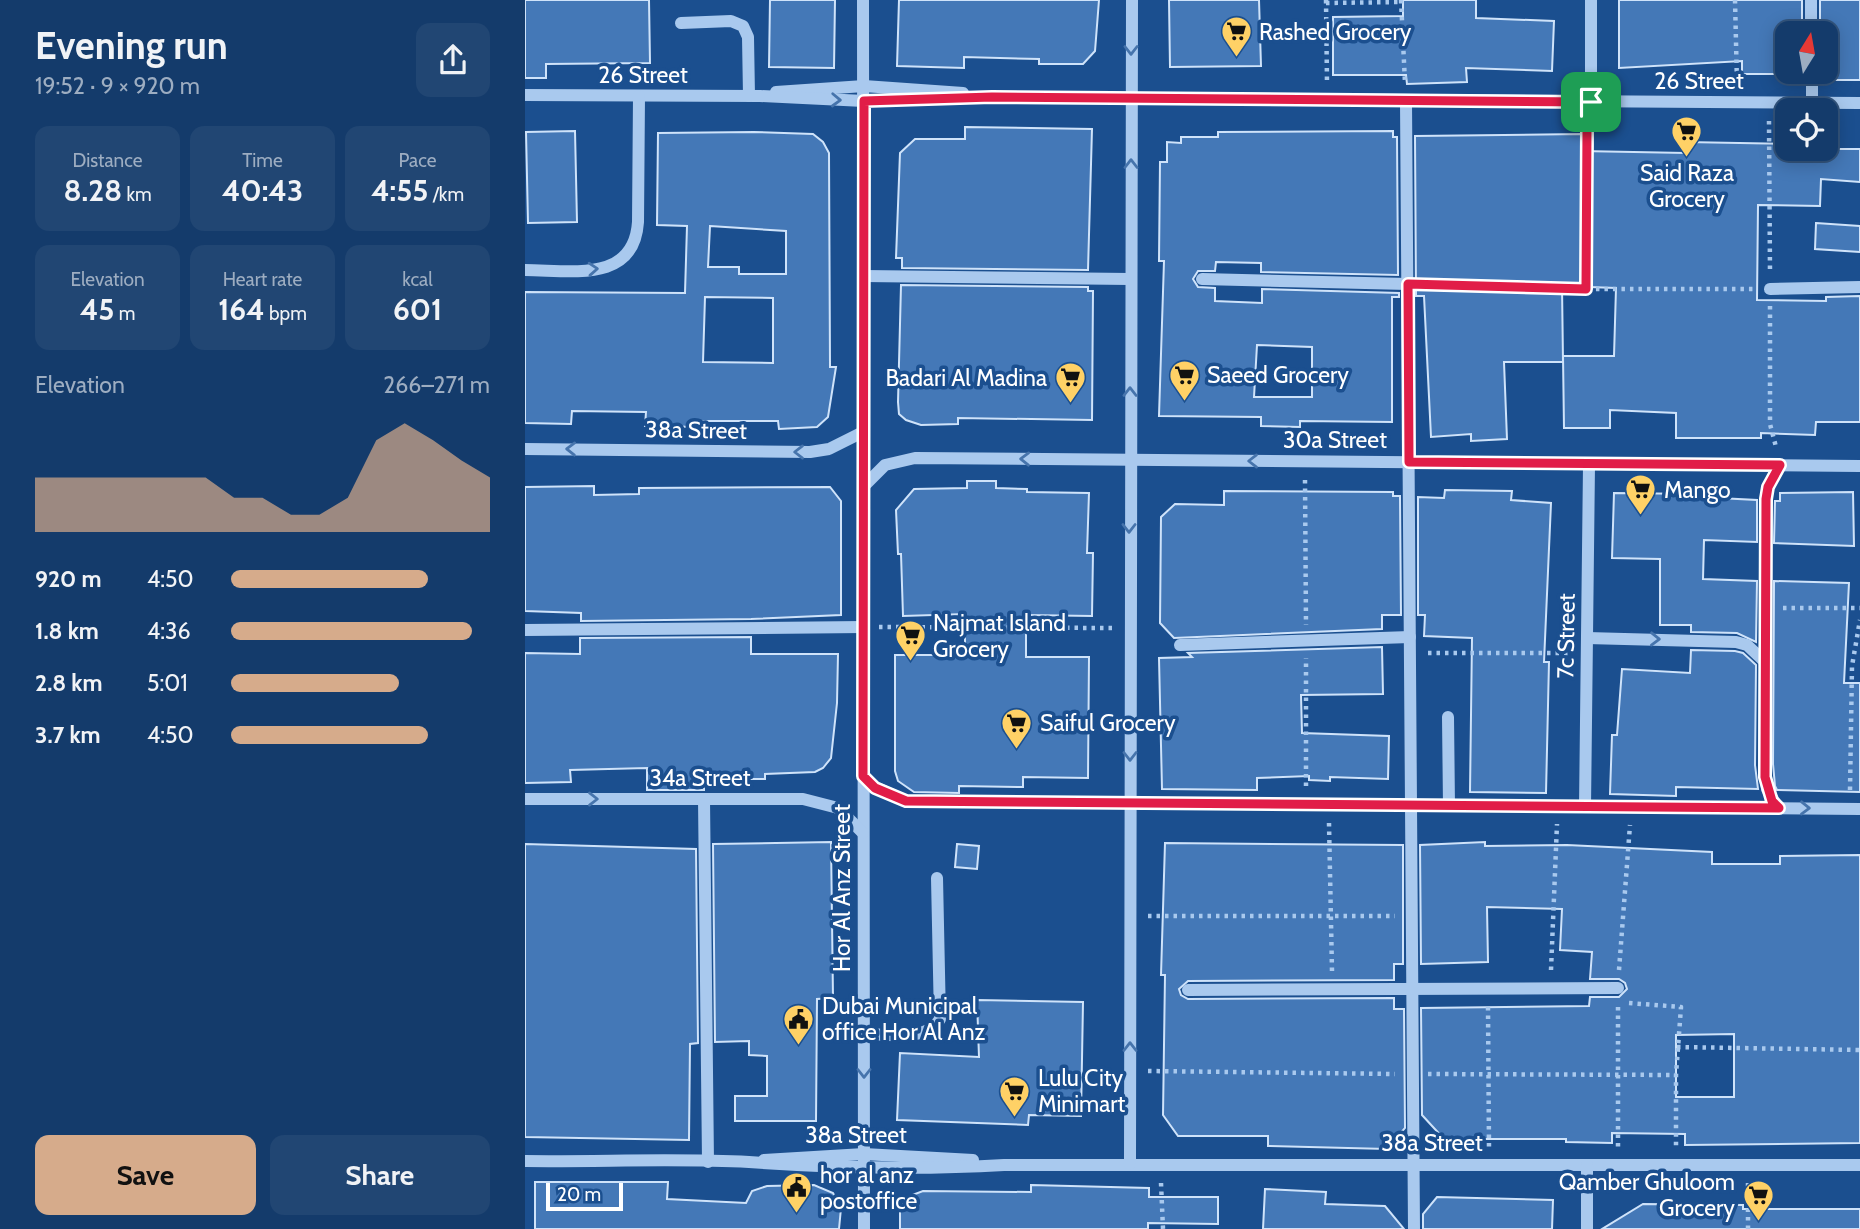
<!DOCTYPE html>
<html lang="en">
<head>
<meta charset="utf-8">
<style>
  body { margin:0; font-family:Cabin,sans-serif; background:#214673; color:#f1f3f6; height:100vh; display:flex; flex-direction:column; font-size:26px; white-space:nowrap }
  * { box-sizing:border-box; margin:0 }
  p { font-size:23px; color:#9dadc1 }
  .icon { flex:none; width:38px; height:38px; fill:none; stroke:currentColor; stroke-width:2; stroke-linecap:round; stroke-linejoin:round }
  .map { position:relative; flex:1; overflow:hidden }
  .panel { display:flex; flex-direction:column; background:#143b6b; width:525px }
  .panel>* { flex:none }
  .needle { width:46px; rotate:11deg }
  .tools { position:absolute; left:1250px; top:21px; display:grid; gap:14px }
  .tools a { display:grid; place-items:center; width:63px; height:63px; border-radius:14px; background:#143b6b; box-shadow:0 4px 18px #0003,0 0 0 2px #33557e; font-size:35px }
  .scale { position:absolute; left:21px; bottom:18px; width:77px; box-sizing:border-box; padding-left:7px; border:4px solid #fff; border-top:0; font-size:19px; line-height:24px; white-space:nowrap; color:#fff; -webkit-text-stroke:5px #1b4f8f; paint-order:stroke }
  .pin { position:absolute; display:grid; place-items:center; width:60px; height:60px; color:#fff; margin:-30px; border-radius:14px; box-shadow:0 4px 10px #0006 }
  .round { display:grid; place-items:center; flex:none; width:74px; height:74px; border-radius:14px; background:#214673 }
  .head { display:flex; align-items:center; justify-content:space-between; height:119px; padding:0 35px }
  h1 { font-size:38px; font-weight:700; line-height:52px }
  .stats { display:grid; grid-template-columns:repeat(3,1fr); gap:10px; height:119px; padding:7px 35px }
  .stats div { display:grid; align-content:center; border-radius:14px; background:#214673; text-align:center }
  .stats b { font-size:30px; font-weight:700 }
  .stats small { font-size:19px; font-weight:400 }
  .stats p { font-size:19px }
  .chart { height:196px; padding:14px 35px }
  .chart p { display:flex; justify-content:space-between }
  .chart svg { width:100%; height:126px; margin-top:7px; fill:#d6ab8b; opacity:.7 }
  .action { display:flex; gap:14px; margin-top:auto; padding:14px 35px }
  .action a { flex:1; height:80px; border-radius:14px; background:#d6ab8b; color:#111; font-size:28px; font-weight:700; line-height:80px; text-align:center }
  .action a+a { background:#214673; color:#f1f3f6 }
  ul { padding:0 35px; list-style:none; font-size:23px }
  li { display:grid; grid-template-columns:112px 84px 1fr; align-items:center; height:52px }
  li i { height:18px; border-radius:9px; background:#d6ab8b }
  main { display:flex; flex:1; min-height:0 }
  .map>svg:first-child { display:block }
  .building { fill:#4478b7; stroke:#cfe3fa; stroke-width:2; fill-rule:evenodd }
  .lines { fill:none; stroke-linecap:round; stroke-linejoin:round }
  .path { stroke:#a9c9ee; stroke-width:4.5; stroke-dasharray:3.5 5; stroke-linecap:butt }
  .minor { stroke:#a9c9ee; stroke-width:12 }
  .oneway { stroke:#4674ac }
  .route-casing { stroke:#fff; stroke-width:14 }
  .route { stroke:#e11d48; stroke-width:9 }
  .labels { text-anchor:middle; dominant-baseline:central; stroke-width:7; stroke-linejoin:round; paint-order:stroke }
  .poi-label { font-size:23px; fill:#fff; stroke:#1b4f8f; text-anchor:start }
  .street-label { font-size:23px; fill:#fff; stroke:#1b4f8f }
</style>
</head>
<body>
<main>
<section class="panel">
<div class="head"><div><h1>Evening run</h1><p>19:52 · 9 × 920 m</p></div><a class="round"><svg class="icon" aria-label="share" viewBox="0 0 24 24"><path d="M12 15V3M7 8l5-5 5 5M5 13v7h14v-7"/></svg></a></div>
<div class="stats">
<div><p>Distance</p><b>8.28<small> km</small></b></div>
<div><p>Time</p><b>40:43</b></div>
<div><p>Pace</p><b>4:55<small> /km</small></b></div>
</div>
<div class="stats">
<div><p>Elevation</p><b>45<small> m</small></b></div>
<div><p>Heart rate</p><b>164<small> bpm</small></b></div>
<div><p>kcal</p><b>601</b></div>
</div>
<div class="chart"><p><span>Elevation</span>266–271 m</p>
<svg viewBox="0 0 160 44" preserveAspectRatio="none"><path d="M0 44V25L10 25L20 25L30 25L40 25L50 25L60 25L70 32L80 32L90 38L100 38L110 32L120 12L130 6L140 12L150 19L160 25V44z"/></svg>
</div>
<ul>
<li><b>920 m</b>4:50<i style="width:76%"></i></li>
<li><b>1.8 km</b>4:36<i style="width:93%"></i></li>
<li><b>2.8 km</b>5:01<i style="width:65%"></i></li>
<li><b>3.7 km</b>4:50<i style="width:76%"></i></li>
</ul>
<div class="action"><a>Save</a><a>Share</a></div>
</section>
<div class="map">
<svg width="1335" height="1229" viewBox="0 0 1335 1229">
  <rect width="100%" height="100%" fill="#1b4f8f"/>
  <!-- building -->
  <g class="building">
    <polygon points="0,0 124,0 125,63 21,64 21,78 0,78"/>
    <polygon points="245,0 310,0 309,68 244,67"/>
    <polygon points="374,0 574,0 570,51 558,64 514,64 514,59 439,57 439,68 372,66"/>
    <polygon points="644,0 734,0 736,66 645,67"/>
    <polygon points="878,0 951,0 951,18 1029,21 1027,71 941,68 942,82 882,84 881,75 808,75 808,17 878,16"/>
    <polygon points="1094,0 1277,0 1277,33 1262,33 1262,72 1278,74 1217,74 1217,61 1094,68"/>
    <polygon points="1295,0 1335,0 1335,80 1300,80 1300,74 1296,74 1300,72 1300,33 1295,33"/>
    <polygon points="440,127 567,129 563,270 377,268 377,258 371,258 375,153 390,139 440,139"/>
    <polygon points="50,131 52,222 3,223 1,132"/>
    <path d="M 868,131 L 868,137 L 872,137 L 873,275 L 736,272 L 736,263 L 691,262 L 690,271 L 673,271 L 668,279 L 673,287 L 690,288 L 690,301 L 737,303 L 737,289 L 874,293 L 874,297 L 867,297 L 867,422 L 775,421 L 775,427 L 736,426 L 736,417 L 634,416 L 639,261 L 634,261 L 635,162 L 642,162 L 642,142 L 656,143 L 656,137 L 693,137 L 693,132 ZM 732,345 L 787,347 L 787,397 L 729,397 Z"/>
    <path d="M 229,132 L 288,134 L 298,142 L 304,153 L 305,367 L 311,367 L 303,417 L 292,427 L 254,429 L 253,421 L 177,421 L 177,427 L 120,426 L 121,412 L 47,411 L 46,424 L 0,423 L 0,292 L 160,293 L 162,226 L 132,225 L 133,133 ZM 185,226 L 261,231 L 261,274 L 214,274 L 214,267 L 183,267 ZM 180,297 L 248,298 L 248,363 L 178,362 Z"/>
    <polygon points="1056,134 1056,151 1161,153 1161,142 1262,144 1262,149 1335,149 1335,182 1296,179 1295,206 1233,205 1232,300 1301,301 1301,297 1335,296 1335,422 1291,422 1290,435 1236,433 1236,438 1151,438 1151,413 1085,410 1085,428 1039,428 1038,356 1089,356 1091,288 1037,286 1038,362 979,362 982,439 946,441 946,434 906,437 899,296 891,296 890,136"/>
    <polygon points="1291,223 1335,226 1335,252 1290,249"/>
    <polygon points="376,285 563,287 563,291 568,291 567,420 433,418 433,424 396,425 381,420 374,414 373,402"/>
    <polygon points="442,481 471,481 471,488 502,489 502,492 564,493 562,553 568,553 567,616 501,615 501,657 564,657 563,778 498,777 498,787 434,786 434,793 389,792 373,781 370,771 370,655 440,655 440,614 378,616 376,554 373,554 371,510 389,489 442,488"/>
    <polygon points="69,486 69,495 114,494 114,488 305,487 316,501 316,615 226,619 56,621 56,613 0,611 0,487"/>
    <polygon points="920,490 987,491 986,500 1026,503 1019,662 1024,662 1021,793 945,792 947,638 899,636 900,615 893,615 893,497 919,498"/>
    <polygon points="699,491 868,492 868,496 875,496 876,615 857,615 857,629 649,638 635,623 636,517 650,504 699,505"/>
    <polygon points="1328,492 1329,546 1249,543 1250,501 1255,501 1255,493"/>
    <polygon points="1089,493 1174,494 1174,497 1232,500 1232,542 1179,540 1178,579 1232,581 1231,642 1212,633 1166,632 1166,625 1135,625 1135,559 1087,558"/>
    <polygon points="1249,581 1324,583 1319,683 1335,683 1335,792 1252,790 1250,786 1248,764"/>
    <polygon points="226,637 226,654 313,654 312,703 306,758 298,768 290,772 240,774 240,779 179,779 179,790 122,790 122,768 45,770 46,782 0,783 0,653 55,654 55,638"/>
    <polygon points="857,647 858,694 776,695 777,733 864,736 863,779 805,777 805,781 784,780 784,776 732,778 732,790 637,789 634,658 667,657 663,653"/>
    <polygon points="1166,650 1210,651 1218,653 1231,665 1230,765 1233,789 1151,787 1151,796 1085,794 1087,735 1092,735 1097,669 1165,673"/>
    <polygon points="306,842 308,998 292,999 291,1121 210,1121 210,1096 242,1096 242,1056 224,1055 224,1041 190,1042 188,844"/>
    <path d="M 960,842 L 960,846 L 1042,845 L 1187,852 L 1187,864 L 1255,864 L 1255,856 L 1335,855 L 1335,1143 L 1160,1145 L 1160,1134 L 1087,1133 L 1087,1143 L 1041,1142 L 1041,1139 L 919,1139 L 897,1115 L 896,1008 L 1064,1006 L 1065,997 L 1094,997 L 1102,989 L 1100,983 L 1094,979 L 1065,979 L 1067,952 L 1035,950 L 1037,909 L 962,907 L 963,962 L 896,964 L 895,845 ZM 1209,1034 L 1209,1097 L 1151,1097 L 1151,1035 Z"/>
    <polygon points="640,843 878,845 878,964 869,964 869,980 663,981 654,989 656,995 663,999 869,998 869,1009 879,1009 880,1128 862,1149 743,1146 743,1136 653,1136 638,1115 640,975 636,975"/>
    <polygon points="0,844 171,849 173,1043 165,1044 164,1140 0,1137"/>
    <polygon points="432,844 454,846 452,869 430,867"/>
    <polygon points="452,1000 558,1002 556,1116 504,1115 503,1125 372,1120 375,1053 454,1057"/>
    <polygon points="10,1182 143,1182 142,1199 221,1203 227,1191 242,1186 289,1185 308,1193 316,1208 314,1229 10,1229"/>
    <polygon points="506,1185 624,1188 624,1197 693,1197 693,1224 623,1223 623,1229 375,1229 375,1211 382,1197 398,1191 506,1192"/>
    <polygon points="740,1189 801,1192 800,1204 860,1206 879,1229 738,1229"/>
    <polygon points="912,1197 1028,1200 1027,1229 898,1229 898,1214"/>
    <polygon points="1118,1204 1218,1205 1218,1209 1335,1209 1335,1229 1077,1229"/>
  </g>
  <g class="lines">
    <!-- path -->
    <g class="path">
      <polyline points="801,0 802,83"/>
      <polyline points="876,0 880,83"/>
      <polyline points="1210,0 1212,84"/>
      <polyline points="801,3 876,2"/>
      <polyline points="1244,121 1245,273"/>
      <polyline points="901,285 1061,289 1228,289"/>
      <polyline points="1061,289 1063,119"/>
      <polyline points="1245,306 1245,424 1251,447"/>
      <polyline points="780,480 781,625"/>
      <polyline points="1258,608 1335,608"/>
      <polyline points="354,627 587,628"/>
      <polyline points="903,653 1045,653"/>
      <polyline points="781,786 781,658"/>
      <polyline points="1325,790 1327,666 1335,620"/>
      <polyline points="804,823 807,971"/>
      <polyline points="623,916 870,916"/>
      <polyline points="1026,970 1032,824"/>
      <polyline points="1094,970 1105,825"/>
      <polyline points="1104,1003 1156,1007 1151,1075 1151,1148"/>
      <polyline points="963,1007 964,1148"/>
      <polyline points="1093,1007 1093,1148"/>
      <polyline points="1152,1047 1335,1050"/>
      <polyline points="623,1071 870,1074"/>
      <polyline points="903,1074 1151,1075"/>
      <polyline points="636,1183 638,1229"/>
      <polyline points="1223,1229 1223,1183"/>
    </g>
    <!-- minor -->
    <g class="minor">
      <polyline points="338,0 339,1229"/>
      <polyline points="1066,0 1066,101"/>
      <polyline points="1286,0 1286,33"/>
      <polyline points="156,23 206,21 218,26 223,37 224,96"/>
      <polyline points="1287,72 1287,103"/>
      <polyline points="251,92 339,86 438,93"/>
      <polyline points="0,95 235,96 339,101 467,97 1335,103"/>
      <polyline points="881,101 889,1229"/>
      <path d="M 0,270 C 45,270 109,284 113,222 L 114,96"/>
      <polyline points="338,276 605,279"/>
      <polyline points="677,279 883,284"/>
      <polyline points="1245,289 1335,287"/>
      <polyline points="0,449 285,452 304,449 338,432"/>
      <polyline points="338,487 360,465 390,458 1335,466"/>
      <polyline points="0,630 339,627"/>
      <polyline points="1062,638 1211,642 1222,645 1239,661"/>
      <polyline points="655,645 885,637"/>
      <polyline points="923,717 924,806"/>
      <polyline points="338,776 350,787 381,801 1335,809"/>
      <polyline points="0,799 278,799 313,808 338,833"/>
      <polyline points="179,799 183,1162"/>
      <polyline points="1060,807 1064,465"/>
      <polyline points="1253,808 1242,789 1239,765 1241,499 1243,487 1255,465"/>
      <polyline points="663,990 1093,988"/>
      <path d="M 339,1034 C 361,1034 403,1042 415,1019 L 412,878"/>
      <polyline points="239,1160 339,1154 448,1160"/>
      <path d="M 0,1161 C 74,1162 150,1158 224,1162 C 309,1168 394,1170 479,1165 L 1335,1165"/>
      <polyline points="605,1164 607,0"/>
      <polyline points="1062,1165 1062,1229"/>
    </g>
  </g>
  <!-- one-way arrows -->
  <defs><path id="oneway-chevron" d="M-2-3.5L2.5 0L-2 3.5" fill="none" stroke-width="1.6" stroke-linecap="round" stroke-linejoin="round" transform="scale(1.75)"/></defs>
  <g class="oneway">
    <use href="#oneway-chevron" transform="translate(606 50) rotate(90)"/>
    <use href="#oneway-chevron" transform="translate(311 100) rotate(2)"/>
    <use href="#oneway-chevron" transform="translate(606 164) rotate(-90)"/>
    <use href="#oneway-chevron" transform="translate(68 269) rotate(-4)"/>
    <use href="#oneway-chevron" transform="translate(605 392) rotate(-90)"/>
    <use href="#oneway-chevron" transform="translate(46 449) rotate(-179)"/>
    <use href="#oneway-chevron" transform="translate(274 452) rotate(-180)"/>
    <use href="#oneway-chevron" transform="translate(500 459) rotate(-179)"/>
    <use href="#oneway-chevron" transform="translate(728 461) rotate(-180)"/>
    <use href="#oneway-chevron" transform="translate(604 528) rotate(90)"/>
    <use href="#oneway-chevron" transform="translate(1130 639) rotate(1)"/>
    <use href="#oneway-chevron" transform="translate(605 756) rotate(90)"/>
    <use href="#oneway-chevron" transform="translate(68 799)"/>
    <use href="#oneway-chevron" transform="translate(1280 808) rotate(1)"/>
    <use href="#oneway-chevron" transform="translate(605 1047) rotate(-90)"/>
    <use href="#oneway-chevron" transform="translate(339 1073) rotate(90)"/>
  </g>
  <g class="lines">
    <defs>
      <polygon id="route" points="467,97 1066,102 1062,129 1061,289 883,284 884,462 1255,465 1243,487 1241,499 1240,777 1247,801 1254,808 381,801 350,788 338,776 339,101"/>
    </defs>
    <!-- route casing -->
    <use href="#route" class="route-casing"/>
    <!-- route -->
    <use href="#route" class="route"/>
  </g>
  <!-- icons -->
  <defs>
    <symbol id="supermarket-pin" viewBox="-11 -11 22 30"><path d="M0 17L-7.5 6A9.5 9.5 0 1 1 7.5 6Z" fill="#ffd166" stroke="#1b4f8f"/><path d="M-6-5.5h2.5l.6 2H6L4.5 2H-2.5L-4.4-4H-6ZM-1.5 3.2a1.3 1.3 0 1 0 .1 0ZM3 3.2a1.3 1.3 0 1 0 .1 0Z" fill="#111"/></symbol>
    <symbol id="civic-pin" viewBox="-11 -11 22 30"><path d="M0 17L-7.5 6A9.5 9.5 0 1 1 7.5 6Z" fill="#ffd166" stroke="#1b4f8f"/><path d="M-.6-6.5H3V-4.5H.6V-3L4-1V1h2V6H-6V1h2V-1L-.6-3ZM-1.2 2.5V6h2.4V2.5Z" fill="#111"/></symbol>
  </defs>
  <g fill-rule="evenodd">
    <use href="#supermarket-pin" x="694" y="14" width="35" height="47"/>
    <use href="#supermarket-pin" x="1144" y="114" width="35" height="47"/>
    <use href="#supermarket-pin" x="642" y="358" width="35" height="47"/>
    <use href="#supermarket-pin" x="528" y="360" width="35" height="47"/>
    <use href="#supermarket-pin" x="1098" y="472" width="35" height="47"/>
    <use href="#supermarket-pin" x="368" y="618" width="35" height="47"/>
    <use href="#supermarket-pin" x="474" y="706" width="35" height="47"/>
    <use href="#civic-pin" x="256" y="1002" width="35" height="47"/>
    <use href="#supermarket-pin" x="472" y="1074" width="35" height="47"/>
    <use href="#civic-pin" x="254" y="1170" width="35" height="47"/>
    <use href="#supermarket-pin" x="1216" y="1178" width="35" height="47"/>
  </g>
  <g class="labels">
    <!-- poi labels -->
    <g class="poi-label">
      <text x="734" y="32">Rashed Grocery</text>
      <text x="1162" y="173" text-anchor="middle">Said Raza<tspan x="1162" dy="26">Grocery</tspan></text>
      <text x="682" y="375">Saeed Grocery</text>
      <text x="522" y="378" text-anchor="end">Badari Al Madina</text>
      <text x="1139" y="490">Mango</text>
      <text x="408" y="623">Najmat Island<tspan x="408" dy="26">Grocery</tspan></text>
      <text x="515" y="723">Saiful Grocery</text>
      <text x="297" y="1006">Dubai Municipal<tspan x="297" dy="26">office Hor Al Anz</tspan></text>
      <text x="513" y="1078">Lulu City<tspan x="513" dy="26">Minimart</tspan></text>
      <text x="295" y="1175">hor al anz<tspan x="295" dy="26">postoffice</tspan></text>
      <text x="1210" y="1182" text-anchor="end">Qamber Ghuloom<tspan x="1210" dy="26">Grocery</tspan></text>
    </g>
    <!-- street labels -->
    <g class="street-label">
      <text x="118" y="75">26 Street</text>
      <text x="1174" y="81">26 Street</text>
      <text transform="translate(171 430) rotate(1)">38a Street</text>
      <text x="810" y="440">30a Street</text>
      <text transform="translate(1041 636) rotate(-89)">7c Street</text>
      <text x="175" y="778">34a Street</text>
      <text transform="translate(317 888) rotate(-90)">Hor Al Anz Street</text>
      <text x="331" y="1135">38a Street</text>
      <text x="907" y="1143">38a Street</text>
    </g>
  </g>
</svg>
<div class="tools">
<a><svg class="needle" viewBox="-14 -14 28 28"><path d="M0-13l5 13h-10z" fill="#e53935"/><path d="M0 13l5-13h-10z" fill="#9dadc1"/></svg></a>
<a><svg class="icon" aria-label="locate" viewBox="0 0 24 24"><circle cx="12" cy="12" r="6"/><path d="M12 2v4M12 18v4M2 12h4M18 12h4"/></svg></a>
</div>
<div class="scale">20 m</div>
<div class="pin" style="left:1066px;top:102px;background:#1e9e55"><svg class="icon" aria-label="arrive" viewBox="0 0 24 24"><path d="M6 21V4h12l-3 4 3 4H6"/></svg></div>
</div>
</main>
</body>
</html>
